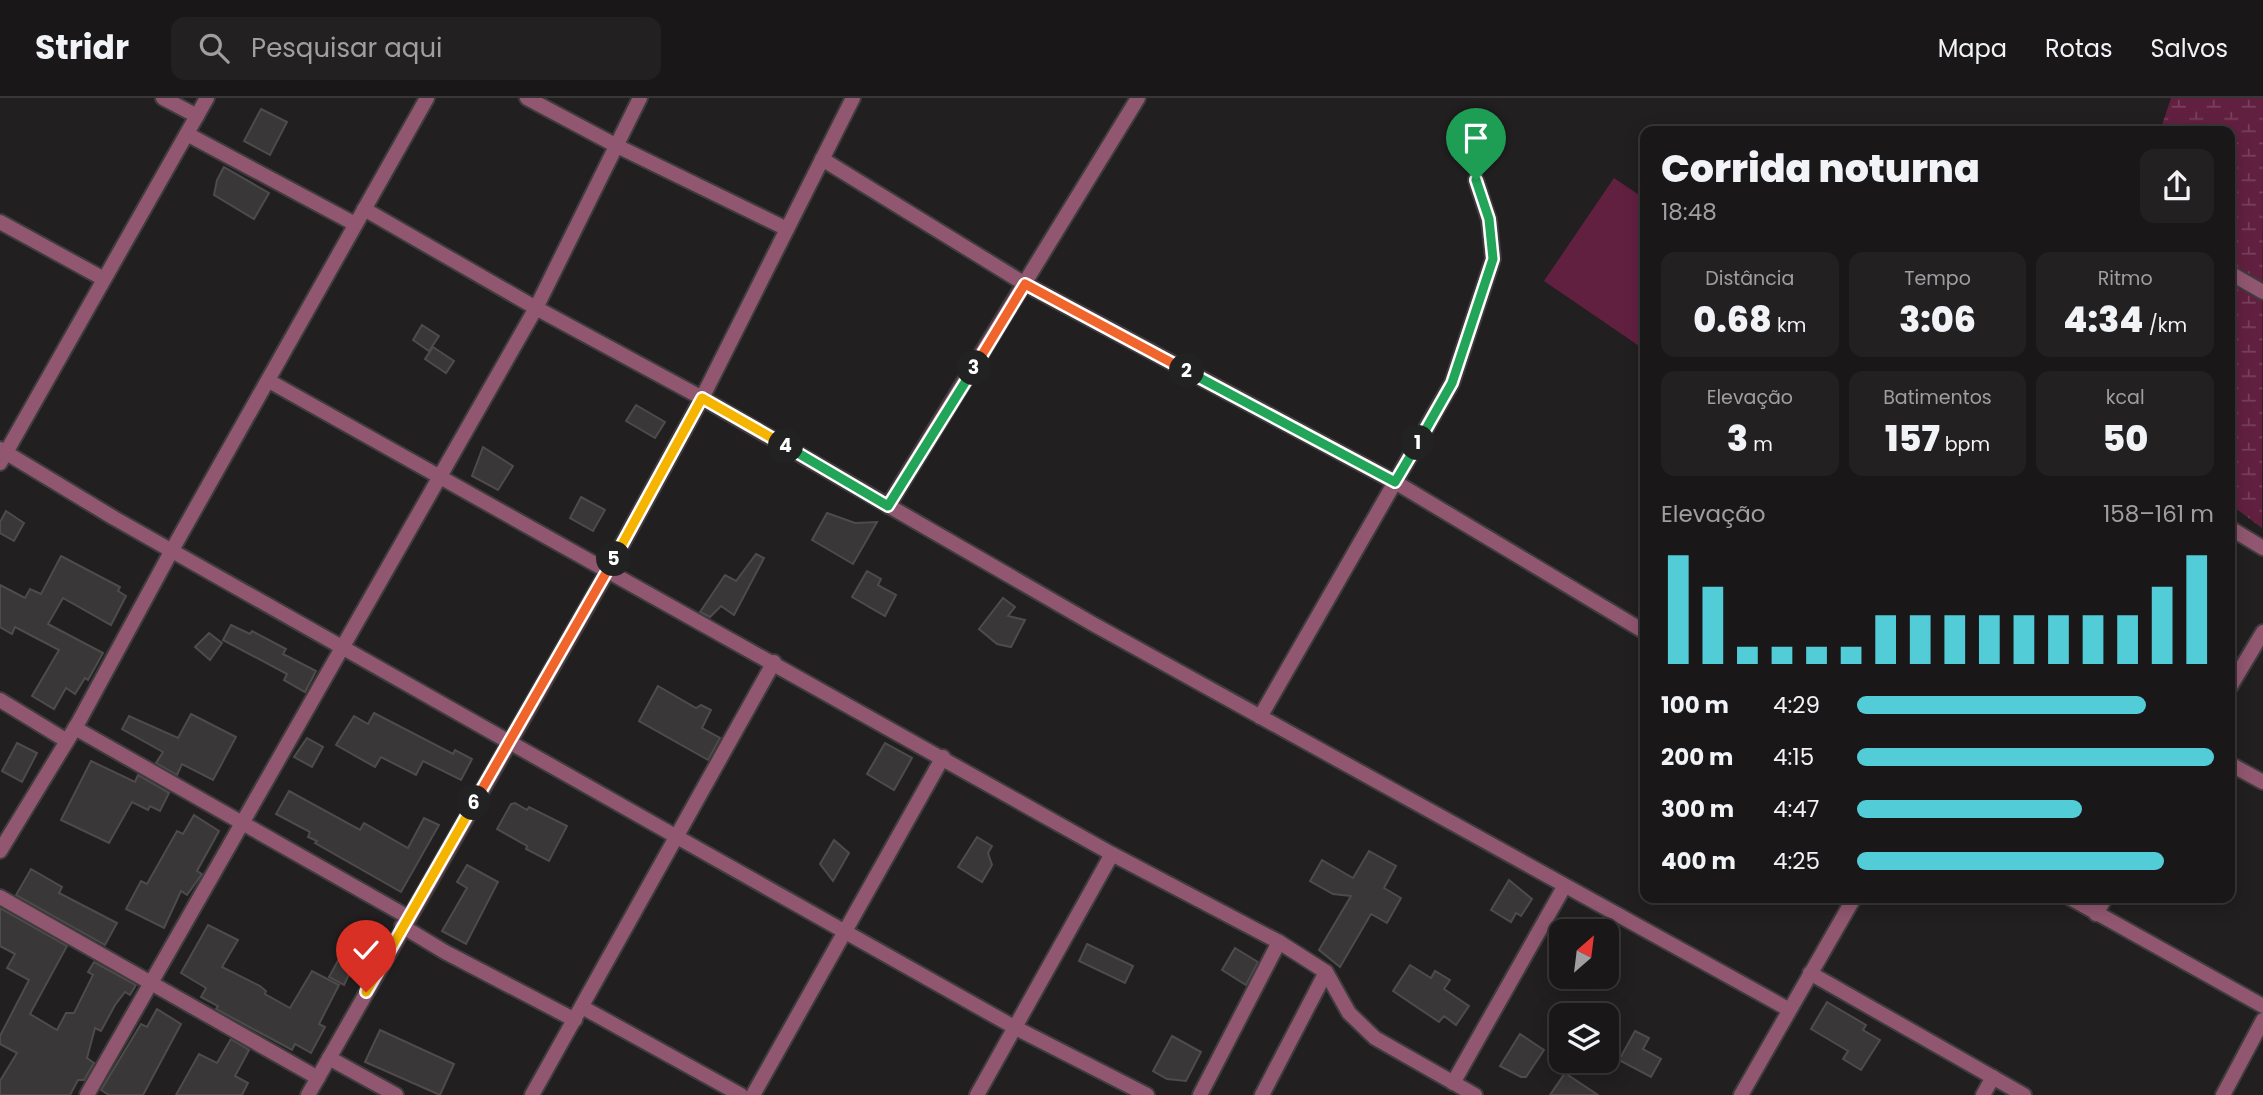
<!DOCTYPE html>
<html lang="pt">
<head>
<meta charset="utf-8">
<style>
  body { margin:0; font-family:Poppins,sans-serif; background:#232021; color:#f1f3f6; height:100vh; display:flex; flex-direction:column; font-size:26px; white-space:nowrap }
  * { box-sizing:border-box; margin:0 }
  p { font-size:23px; color:#9f9fa2 }
  .icon { flex:none; width:38px; height:38px; fill:none; stroke:currentColor; stroke-width:2; stroke-linecap:round; stroke-linejoin:round }
  .map { position:relative; flex:1; overflow:hidden }
  .drawer { position:absolute; left:1640px; top:28px; width:595px; height:777px; display:flex; flex-direction:column; background:#1a1718; border-radius:14px; box-shadow:0 4px 18px #0003,0 0 0 2px #383637 }
  .drawer>* { flex:none }
  .needle { width:46px; rotate:28deg }
  .fabs { position:absolute; left:1549px; top:821px; display:grid; gap:14px }
  .fabs a { display:grid; place-items:center; width:70px; height:70px; border-radius:14px; background:#1a1718; box-shadow:0 4px 18px #0003,0 0 0 2px #383637; font-size:35px }
  .pin { position:absolute; display:grid; place-items:center; width:60px; height:60px; color:#fff; margin:-72px -30px; border-radius:50% 50% 50% 0; rotate:-45deg; box-shadow:0 0 7px #0007 }
  .pin .icon { rotate:45deg }
  .km { position:absolute; width:35px; height:35px; margin:-18px; border-radius:50%; background:#222; color:#fff; font-size:19px; line-height:35px; text-align:center }
  .round { display:grid; place-items:center; flex:none; width:74px; height:74px; border-radius:14px; background:#232021 }
  .summary { display:flex; align-items:center; justify-content:space-between; height:119px; padding:0 21px }
  h1 { font-size:38px; font-weight:800; line-height:52px }
  .metrics { display:grid; grid-template-columns:repeat(3,1fr); gap:10px; height:119px; padding:7px 21px }
  .metrics div { display:grid; align-content:center; border-radius:14px; background:#232021; text-align:center }
  .metrics b { font-size:35px; font-weight:800 }
  .metrics small { font-size:19px; font-weight:400 }
  .metrics p { font-size:19px }
  .chart { height:196px; padding:14px 21px }
  .chart p { display:flex; justify-content:space-between }
  .chart svg { width:100%; height:126px; margin-top:7px; stroke:#52ccd6; stroke-width:6 }
  ul { padding:0 21px; list-style:none; font-size:23px }
  li { display:grid; grid-template-columns:112px 84px 1fr; align-items:center; height:52px }
  li i { height:18px; border-radius:9px; background:#52ccd6 }
  header { display:flex; align-items:center; gap:42px; box-sizing:border-box; height:98px; padding:0 35px; background:#1a1718; border-bottom:2px solid #383637 }
  header strong { font-size:33px }
  nav { display:flex; gap:38px; margin-inline-start:auto; font-size:24px }
  .search { width:490px; height:63px; background:#232021; display:flex; align-items:center; gap:18px; box-sizing:border-box; padding:0 24px; border-radius:14px; color:#9f9fa2; font-size:26px }
  .map>svg:first-child { display:block }
  .green { fill:#622040 }
  .wetland { fill:url(#wetland-marsh) }
  .building { fill:#3a3738; stroke:#4e4b4c; stroke-width:2 }
  .lines { fill:none; stroke-linecap:round; stroke-linejoin:round }
  .minor-casing { stroke:#3f3c3d; stroke-width:18 }
  .minor { stroke:#915770; stroke-width:14 }
  .split-1-casing { stroke:#fff; stroke-width:14 }
  .split-2-casing { stroke:#fff; stroke-width:14 }
  .split-3-casing { stroke:#fff; stroke-width:14 }
  .split-4-casing { stroke:#fff; stroke-width:14 }
  .split-5-casing { stroke:#fff; stroke-width:14 }
  .split-6-casing { stroke:#fff; stroke-width:14 }
  .split-7-casing { stroke:#fff; stroke-width:14 }
  .split-1 { stroke:#22a559; stroke-width:9 }
  .split-2 { stroke:#22a559; stroke-width:9 }
  .split-3 { stroke:#f0652b; stroke-width:9 }
  .split-4 { stroke:#22a559; stroke-width:9 }
  .split-5 { stroke:#f5b400; stroke-width:9 }
  .split-6 { stroke:#f0652b; stroke-width:9 }
  .split-7 { stroke:#f5b400; stroke-width:9 }
</style>
</head>
<body>
<header>
<strong>Stridr</strong>
<div class="search"><svg class="icon" aria-label="search" viewBox="0 0 24 24"><circle cx="10" cy="10" r="6"/><path d="M15 15l6 6"/></svg>Pesquisar aqui</div>
<nav><a>Mapa</a><a>Rotas</a><a>Salvos</a></nav>
</header>
<div class="map">
<svg width="2263" height="997" viewBox="0 0 2263 997">
  <defs>
    <pattern id="wetland-marsh" width="20" height="14" patternUnits="userSpaceOnUse" patternTransform="scale(1.75)"><rect width="20" height="14" fill="#622040"/><path d="M1 5h8M5 5V1M11 12h8M15 12V8" fill="none" stroke="#78405b"/></pattern>
  </defs>
  <rect width="100%" height="100%" fill="#221f20"/>
  <!-- green -->
  <polygon class="green" points="1614,80 1645,101 1645,252 1544,183"/>
  <!-- wetland -->
  <polygon class="wetland" points="2171,0 2263,0 2262,430 2230,406 2230,33 2160,33"/>
  <!-- building -->
  <g class="building">
    <polygon points="261,11 287,24 270,57 244,43"/>
    <polygon points="224,69 269,95 254,121 214,97 217,82"/>
    <polygon points="422,227 439,238 429,253 413,242"/>
    <polygon points="433,249 454,263 446,275 425,261"/>
    <polygon points="636,307 665,324 655,340 626,323"/>
    <polygon points="483,349 513,368 498,392 472,378"/>
    <polygon points="581,399 605,412 593,433 570,420"/>
    <polygon points="6,413 24,425 14,443 0,435 0,424"/>
    <polygon points="827,415 855,425 877,424 853,466 812,442"/>
    <polygon points="756,456 764,460 734,517 721,508 710,519 700,514 725,477 736,483"/>
    <polygon points="61,458 120,489 118,493 126,498 111,527 63,500 48,526 103,555 88,582 85,580 75,596 66,590 54,611 32,598 59,552 15,529 12,536 0,529 0,487 25,500 30,491 41,496"/>
    <polygon points="867,473 881,481 878,487 896,497 885,518 852,499"/>
    <polygon points="1003,500 1015,509 1008,518 1025,522 1011,549 997,546 979,531"/>
    <polygon points="231,527 250,536 252,533 286,551 283,556 316,573 305,594 284,582 287,576 223,542"/>
    <polygon points="209,535 222,545 210,562 195,549"/>
    <polygon points="658,588 696,610 701,607 711,612 702,630 720,640 708,662 639,623"/>
    <polygon points="374,615 453,656 455,652 472,661 461,682 423,663 416,677 381,659 375,669 336,647 354,618 368,626"/>
    <polygon points="191,616 236,639 213,682 182,666 177,677 156,665 163,654 122,631 129,618 178,640"/>
    <polygon points="307,640 323,649 312,669 294,659"/>
    <polygon points="17,645 37,655 22,684 2,673"/>
    <polygon points="885,645 912,660 894,692 867,676"/>
    <polygon points="91,663 135,684 138,677 169,695 160,713 150,708 148,712 132,704 109,745 61,722"/>
    <polygon points="289,693 360,732 364,725 408,750 424,720 439,727 401,794 315,745 317,743 308,739 310,734 276,716"/>
    <polygon points="515,705 527,712 529,709 567,728 549,763 526,751 527,748 497,731 511,706"/>
    <polygon points="194,717 219,733 197,773 202,776 187,797 181,793 164,830 126,811 141,783 147,786 177,733 183,736"/>
    <polygon points="977,739 992,748 988,755 992,767 982,784 958,769"/>
    <polygon points="834,742 849,755 833,783 820,766"/>
    <polygon points="1369,753 1396,768 1384,790 1401,800 1387,825 1371,816 1340,869 1319,852 1351,798 1333,796 1310,783 1322,762 1353,780"/>
    <polygon points="467,767 498,784 466,846 442,833 467,790 457,784"/>
    <polygon points="31,771 62,789 59,795 117,825 105,847 16,797"/>
    <polygon points="1509,782 1532,801 1521,818 1516,815 1511,824 1491,812"/>
    <polygon points="0,810 67,848 30,916 57,932 66,915 74,915 93,877 88,874 94,864 136,887 130,897 125,894 115,907 101,933 95,930 87,960 94,965 84,982 78,982 70,997 0,997 0,983 17,955 0,946 0,938 29,882 7,870 15,856 0,848"/>
    <polygon points="208,827 238,842 222,869 260,888 266,893 265,896 290,910 312,873 339,887 319,926 325,929 311,955 295,946 292,952 216,911 218,908 201,899 206,890 181,875"/>
    <polygon points="370,832 386,841 376,859 360,851"/>
    <polygon points="1087,846 1133,868 1125,885 1079,863"/>
    <polygon points="1235,850 1258,864 1246,887 1222,872"/>
    <polygon points="340,859 354,866 344,887 329,879"/>
    <polygon points="1410,867 1431,880 1435,873 1450,882 1444,891 1469,908 1456,927 1444,918 1439,924 1393,893"/>
    <polygon points="1827,904 1866,927 1863,932 1880,942 1861,972 1843,961 1848,953 1811,931"/>
    <polygon points="157,911 181,926 143,997 109,997 101,992 141,926 147,929"/>
    <polygon points="380,932 454,966 440,997 365,964"/>
    <polygon points="1635,933 1649,940 1643,951 1661,961 1651,979 1619,962"/>
    <polygon points="1520,936 1544,952 1526,979 1521,979 1500,968"/>
    <polygon points="1172,938 1201,954 1186,983 1167,981 1153,973"/>
    <polygon points="231,941 249,952 235,978 248,985 242,997 176,997 199,956 217,965"/>
    <polygon points="1565,975 1598,997 1550,997"/>
  </g>
  <g class="lines">
    <defs>
      <g id="minor">
        <polyline points="163,0 197,18"/>
        <polyline points="527,0 615,47 787,131"/>
        <polyline points="187,36 355,126"/>
        <polyline points="822,61 1025,186 1395,384 1645,534"/>
        <polyline points="364,111 536,210 702,300 1093,526 1788,911"/>
        <polyline points="0,124 104,181"/>
        <polyline points="2230,175 2263,194"/>
        <polyline points="269,283 1112,756 1279,844 1326,874 1349,915 1375,940 1475,997"/>
        <polyline points="0,351 114,420 677,739 1014,929 1147,997"/>
        <polyline points="0,365 207,0"/>
        <polyline points="888,408 1138,0"/>
        <polyline points="2230,430 2263,450"/>
        <polyline points="2230,589 2263,534"/>
        <polyline points="0,602 67,643"/>
        <polyline points="1260,619 1452,285 1493,161 1489,122 1476,82"/>
        <polyline points="75,630 408,819"/>
        <polyline points="2230,666 2263,684"/>
        <polyline points="0,753 78,625 172,452 427,0"/>
        <polyline points="0,799 318,980"/>
        <polyline points="2070,800 2263,908"/>
        <polyline points="2096,816 2105,800"/>
        <polyline points="402,828 445,854 575,922"/>
        <polyline points="1810,875 2024,997"/>
        <polyline points="582,909 741,997"/>
        <polyline points="329,960 396,997"/>
        <polyline points="1453,985 1564,789"/>
        <polyline points="87,997 536,210 640,0"/>
        <polyline points="308,997 607,474 702,300 853,0"/>
        <polyline points="532,997 774,564"/>
        <polyline points="753,997 943,659"/>
        <polyline points="977,997 1112,756"/>
        <polyline points="1200,997 1279,844"/>
        <polyline points="1262,997 1326,874"/>
        <polyline points="1741,997 1854,800"/>
        <polyline points="1983,997 1993,979"/>
        <polyline points="2223,997 2263,922"/>
      </g>
    </defs>
    <!-- minor casing -->
    <use href="#minor" class="minor-casing"/>
    <!-- minor -->
    <use href="#minor" class="minor"/>
  </g>
  <g class="lines">
    <defs>
      <polyline id="split-1" points="1418,345 1452,285 1493,161 1489,121 1476,82"/>
      <polyline id="split-2" points="1187,273 1395,384 1418,345"/>
      <polyline id="split-3" points="974,270 1025,186 1187,273"/>
      <polyline id="split-4" points="786,348 888,408 974,270"/>
      <polyline id="split-5" points="614,461 702,300 786,348"/>
      <polyline id="split-6" points="474,705 614,461"/>
      <polyline id="split-7" points="366,894 474,705"/>
    </defs>
    <!-- split-1 casing -->
    <use href="#split-1" class="split-1-casing"/>
    <!-- split-2 casing -->
    <use href="#split-2" class="split-2-casing"/>
    <!-- split-3 casing -->
    <use href="#split-3" class="split-3-casing"/>
    <!-- split-4 casing -->
    <use href="#split-4" class="split-4-casing"/>
    <!-- split-5 casing -->
    <use href="#split-5" class="split-5-casing"/>
    <!-- split-6 casing -->
    <use href="#split-6" class="split-6-casing"/>
    <!-- split-7 casing -->
    <use href="#split-7" class="split-7-casing"/>
    <!-- split-1 -->
    <use href="#split-1" class="split-1"/>
    <!-- split-2 -->
    <use href="#split-2" class="split-2"/>
    <!-- split-3 -->
    <use href="#split-3" class="split-3"/>
    <!-- split-4 -->
    <use href="#split-4" class="split-4"/>
    <!-- split-5 -->
    <use href="#split-5" class="split-5"/>
    <!-- split-6 -->
    <use href="#split-6" class="split-6"/>
    <!-- split-7 -->
    <use href="#split-7" class="split-7"/>
  </g>
</svg>
<div class="fabs">
<a><svg class="needle" viewBox="-14 -14 28 28"><path d="M0-13l5 13h-10z" fill="#e53935"/><path d="M0 13l5-13h-10z" fill="#9f9fa2"/></svg></a>
<a><svg class="icon" aria-label="layers" viewBox="0 0 24 24"><path d="M12 4l9 5-9 5-9-5zM3 14l9 5 9-5"/></svg></a>
</div>
<div class="pin" style="left:1476px;top:82px;background:#1e9e55"><svg class="icon" aria-label="arrive" viewBox="0 0 24 24"><path d="M6 21V4h12l-3 4 3 4H6"/></svg></div>
<div class="pin" style="left:366px;top:894px;background:#d93025"><svg class="icon" aria-label="check" viewBox="0 0 24 24"><path d="M5 12l5 5 9-10"/></svg></div>
<b class="km" style="left:1418px;top:345px">1</b>
<b class="km" style="left:1187px;top:273px">2</b>
<b class="km" style="left:974px;top:270px">3</b>
<b class="km" style="left:786px;top:348px">4</b>
<b class="km" style="left:614px;top:461px">5</b>
<b class="km" style="left:474px;top:705px">6</b>
<section class="drawer">
<div class="summary"><div><h1>Corrida noturna</h1><p>18:48</p></div><a class="round"><svg class="icon" aria-label="share" viewBox="0 0 24 24"><path d="M12 15V3M7 8l5-5 5 5M5 13v7h14v-7"/></svg></a></div>
<div class="metrics">
<div><p>Distância</p><b>0.68<small> km</small></b></div>
<div><p>Tempo</p><b>3:06</b></div>
<div><p>Ritmo</p><b>4:34<small> /km</small></b></div>
</div>
<div class="metrics">
<div><p>Elevação</p><b>3<small> m</small></b></div>
<div><p>Batimentos</p><b>157<small> bpm</small></b></div>
<div><p>kcal</p><b>50</b></div>
</div>
<div class="chart"><p><span>Elevação</span>158–161 m</p>
<svg viewBox="0 0 160 44" preserveAspectRatio="none"><path d="M5 44V6M15 44V17M25 44V38M35 44V38M45 44V38M55 44V38M65 44V27M75 44V27M85 44V27M95 44V27M105 44V27M115 44V27M125 44V27M135 44V27M145 44V17M155 44V6"/></svg>
</div>
<ul>
<li><b>100 m</b>4:29<i style="width:81%"></i></li>
<li><b>200 m</b>4:15<i style="width:100%"></i></li>
<li><b>300 m</b>4:47<i style="width:63%"></i></li>
<li><b>400 m</b>4:25<i style="width:86%"></i></li>
</ul>
</section>
</div>
</body>
</html>
